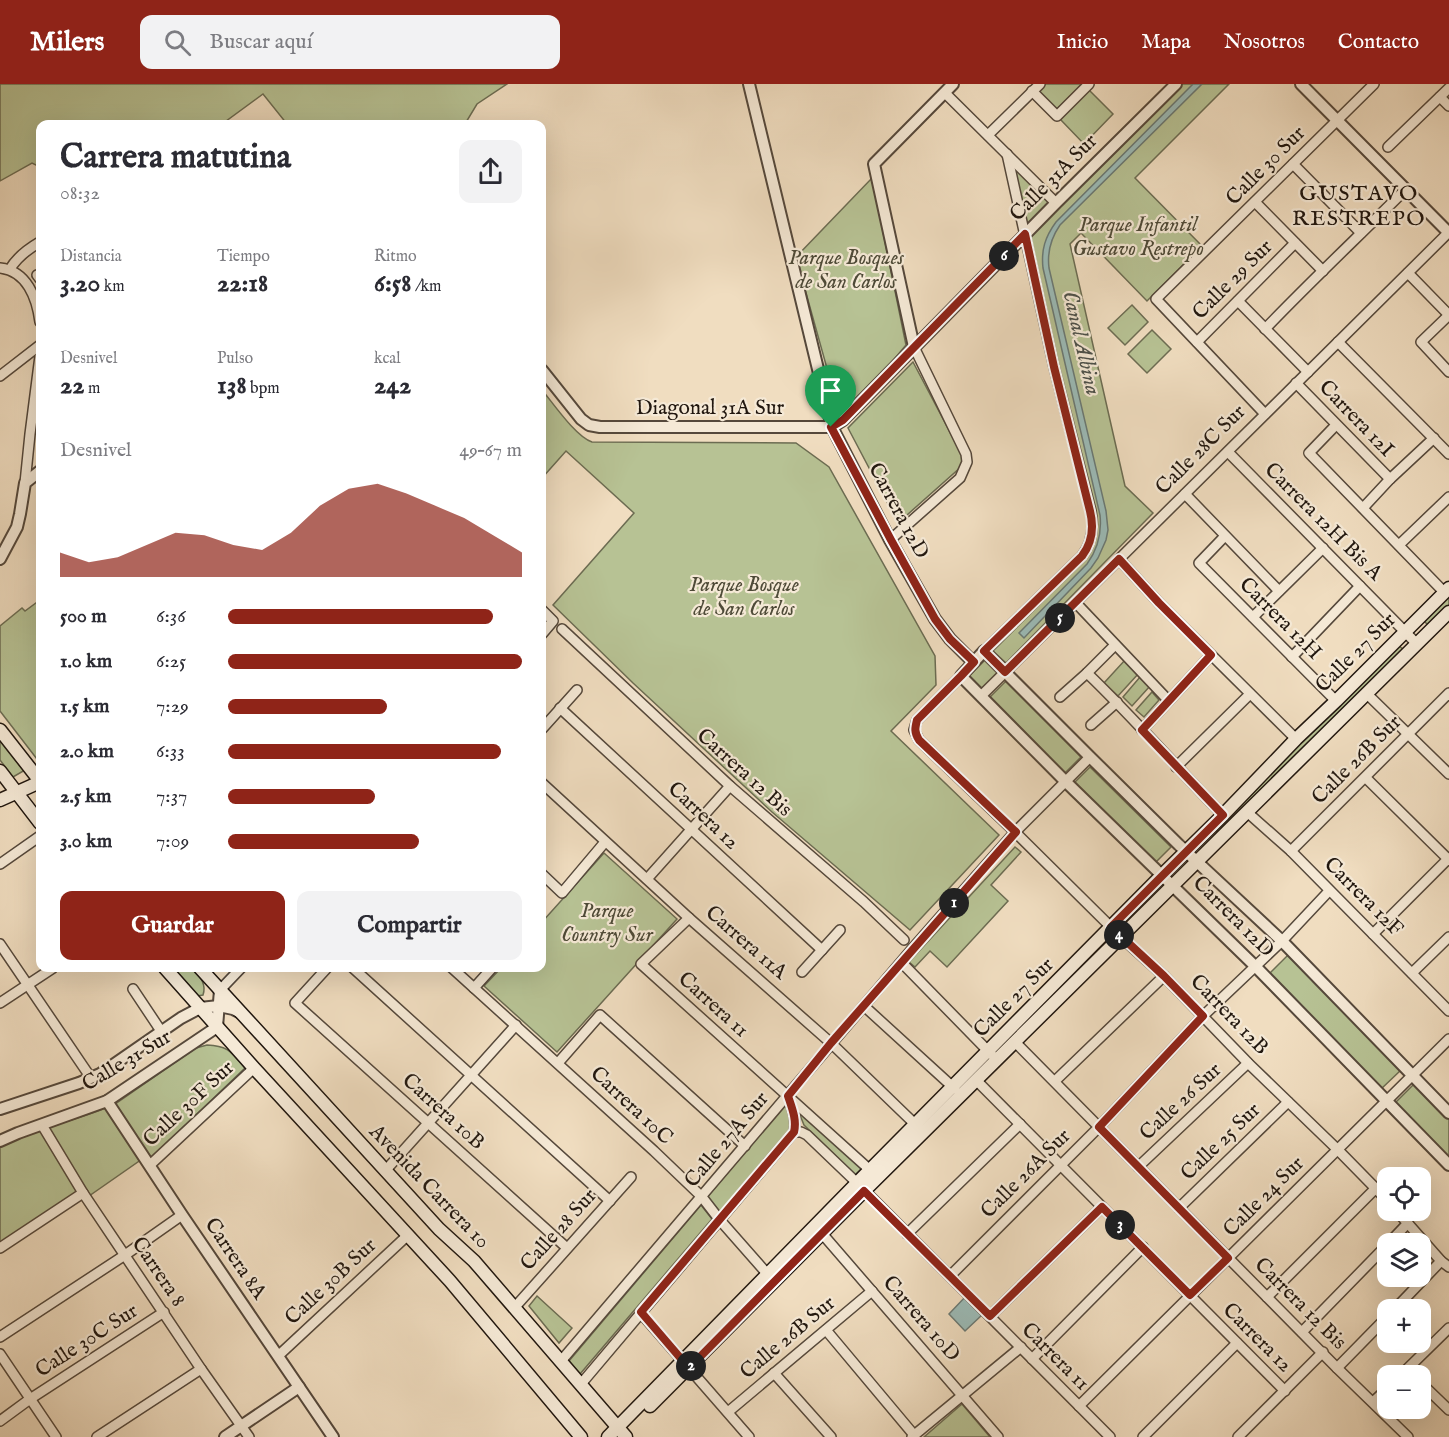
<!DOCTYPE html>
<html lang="es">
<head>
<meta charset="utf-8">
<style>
  body { margin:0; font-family:"IM FELL English",serif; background:#f2f2f3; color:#2b2b33; height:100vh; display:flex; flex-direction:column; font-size:22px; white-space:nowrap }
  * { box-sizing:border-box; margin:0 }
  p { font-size:20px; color:#7c7c81 }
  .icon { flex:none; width:33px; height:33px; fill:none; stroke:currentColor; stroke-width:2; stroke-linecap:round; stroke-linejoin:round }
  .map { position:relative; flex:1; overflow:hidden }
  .panel { position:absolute; left:36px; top:36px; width:510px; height:852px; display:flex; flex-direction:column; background:#fff; border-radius:12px; box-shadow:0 6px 24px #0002 }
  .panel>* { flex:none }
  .tools { position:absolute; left:1377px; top:1083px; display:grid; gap:12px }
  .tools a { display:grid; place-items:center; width:54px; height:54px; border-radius:12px; background:#fff; box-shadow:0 6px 24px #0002; font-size:30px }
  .pin { position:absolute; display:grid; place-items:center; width:51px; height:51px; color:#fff; margin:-62px -26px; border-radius:50% 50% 50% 0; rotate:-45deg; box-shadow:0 0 6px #0007 }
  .pin .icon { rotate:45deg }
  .km { position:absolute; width:30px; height:30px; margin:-15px; border-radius:50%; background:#222; color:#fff; font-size:16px; line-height:30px; text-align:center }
  .round { display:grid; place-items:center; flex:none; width:63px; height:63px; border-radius:12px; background:#f2f2f3 }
  .headline { display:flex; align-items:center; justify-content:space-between; height:102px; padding:0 24px }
  h1 { font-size:33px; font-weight:700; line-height:45px }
  .stats { display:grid; grid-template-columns:repeat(3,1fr); gap:9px; height:102px; padding:6px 24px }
  .stats div { display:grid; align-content:center }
  .stats b { font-size:26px; font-weight:700 }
  .stats small { font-size:16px; font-weight:400 }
  .stats p { font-size:16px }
  .chart { height:168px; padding:12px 24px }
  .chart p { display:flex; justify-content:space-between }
  .chart svg { width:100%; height:108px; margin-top:6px; fill:#8f2418; opacity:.7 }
  .button { display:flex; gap:12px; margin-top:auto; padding:12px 24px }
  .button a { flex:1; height:69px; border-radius:12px; background:#8f2418; color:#fff; font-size:24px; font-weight:700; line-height:69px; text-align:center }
  .button a+a { background:#f2f2f3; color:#2b2b33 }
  ul { padding:0 24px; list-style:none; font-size:20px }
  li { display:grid; grid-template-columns:96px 72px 1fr; align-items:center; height:45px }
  li i { height:15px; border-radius:8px; background:#8f2418 }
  header { display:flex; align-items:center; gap:36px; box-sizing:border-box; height:84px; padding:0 30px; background:#8f2418; color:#fff }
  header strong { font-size:28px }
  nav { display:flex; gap:33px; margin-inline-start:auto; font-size:21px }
  .search { width:420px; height:54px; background:#f2f2f3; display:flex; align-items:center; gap:15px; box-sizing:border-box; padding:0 21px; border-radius:12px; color:#7c7c81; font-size:22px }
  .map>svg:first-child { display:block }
  .green { fill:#b7c294; stroke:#6c6c52; stroke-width:1.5 }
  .water { fill:#9bbbb7; stroke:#6a7974; stroke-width:1.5 }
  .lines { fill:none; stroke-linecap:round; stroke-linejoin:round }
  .minor-casing { stroke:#55483b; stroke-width:12 }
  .tertiary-casing { stroke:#55483b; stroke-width:14 }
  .secondary-casing { stroke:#21170f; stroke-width:15 }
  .minor { stroke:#f5e9d6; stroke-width:9 }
  .tertiary { stroke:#f5e9d6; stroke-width:10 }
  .secondary { stroke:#f5e9d6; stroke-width:12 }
  .route-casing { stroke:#fff; stroke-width:12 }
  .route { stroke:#8f2418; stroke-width:8 }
  .labels { text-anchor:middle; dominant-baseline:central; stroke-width:4.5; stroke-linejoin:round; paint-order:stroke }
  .street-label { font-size:21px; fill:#21170f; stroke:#f5e9d6 }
  .park-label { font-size:21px; font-style:italic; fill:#4e4a37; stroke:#f5e9d6 }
  .neighbourhood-label { font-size:22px; letter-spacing:1.5px; fill:#21170f; stroke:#f5e9d6 }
  .water-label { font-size:22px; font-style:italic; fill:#4c504a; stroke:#f5e9d6 }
</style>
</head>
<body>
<header>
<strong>Milers</strong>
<div class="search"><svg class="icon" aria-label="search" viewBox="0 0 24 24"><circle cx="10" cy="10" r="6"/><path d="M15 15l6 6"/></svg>Buscar aquí</div>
<nav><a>Inicio</a><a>Mapa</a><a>Nosotros</a><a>Contacto</a></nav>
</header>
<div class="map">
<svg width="1449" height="1353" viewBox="0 0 1449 1353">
  <rect width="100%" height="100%" fill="#f0ddc0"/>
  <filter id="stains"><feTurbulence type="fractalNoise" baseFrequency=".00333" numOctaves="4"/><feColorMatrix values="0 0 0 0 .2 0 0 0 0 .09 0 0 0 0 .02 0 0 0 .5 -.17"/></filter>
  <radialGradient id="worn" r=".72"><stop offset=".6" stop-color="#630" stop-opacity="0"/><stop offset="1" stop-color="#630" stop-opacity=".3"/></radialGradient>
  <!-- green -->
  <g class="green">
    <polygon points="0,0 507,0 477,20 465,40 287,40 263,10 222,40 40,40 40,83 32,79 0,97"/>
    <polygon points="1045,0 1082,0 1055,27 1037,8"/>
    <polygon points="1181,0 1229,0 1135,94 1202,162 1147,217 1081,149 1070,160 1125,402 1153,429 1006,579 993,567 1076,484 1086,472 1093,461 1068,323 1033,167 1012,80 1056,123"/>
    <polygon points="1089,6 1113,30 1084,60 1060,35"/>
    <polygon points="872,94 906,261 860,316 838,324 796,173"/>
    <polygon points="1132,221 1148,238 1125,261 1108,244"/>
    <polygon points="1152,246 1171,265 1147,289 1128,270"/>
    <polygon points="913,278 962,371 963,376 962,382 898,439 848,344"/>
    <path d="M 542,306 C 553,319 576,353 592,358 L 796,359 L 829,383 L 935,572 L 936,601 L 891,647 L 999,751 L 910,846 L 772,728 L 633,599 L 553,521 L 634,429 L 566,367 L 542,394 Z"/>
    <polygon points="1449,511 1449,522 1429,542 1423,536"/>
    <polygon points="40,516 40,679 0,627 0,542 22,524 25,527"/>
    <polygon points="1398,561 1404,566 1216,754 1218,740"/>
    <polygon points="985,576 998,589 981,606 968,593"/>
    <polygon points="1125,576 1139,589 1118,612 1104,599"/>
    <polygon points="1140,593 1150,602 1132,622 1123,613"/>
    <polygon points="1006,597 1081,673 1064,690 989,614"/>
    <polygon points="1152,608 1159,616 1144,633 1136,626"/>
    <polygon points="0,656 25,686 13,693 0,676"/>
    <polygon points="1090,683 1171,763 1154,780 1074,699"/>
    <polygon points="1015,763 1021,768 991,801 1008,817 947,883 930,867 915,883 909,878"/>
    <polygon points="604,769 677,835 557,968 484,902 501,884 542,884 542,838"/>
    <polygon points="1289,870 1401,986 1380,1006 1268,891"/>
    <path d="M 173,884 L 192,884 C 199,892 207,899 203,911 L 197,912 Z"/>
    <path d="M 207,961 C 229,962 231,968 245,984 L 151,1074 L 148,1071 L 89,1112 L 84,1105 L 0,1161 L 0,1063 C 36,1043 78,1037 115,1020 L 196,964 Z"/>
    <polygon points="1414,1000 1449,1035 1449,1077 1394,1020"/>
    <path d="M 785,1021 C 791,1030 792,1037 789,1048 L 720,1128 L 707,1113 Z"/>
    <polygon points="796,1021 862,1084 855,1091 804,1041"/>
    <polygon points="701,1121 712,1135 580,1290 569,1277"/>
    <polygon points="537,1212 572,1244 559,1259 529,1222"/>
    <polygon points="962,1320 990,1353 924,1353"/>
  </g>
  <!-- water -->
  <g class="water">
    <path d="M 1193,0 L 1202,0 L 1060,141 C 1051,154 1047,168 1049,184 L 1106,427 L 1108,446 L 1106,456 L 1098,474 L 1091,484 L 1024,554 L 1019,549 L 1087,480 C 1098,465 1102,450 1100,431 L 1043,184 C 1041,166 1045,153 1056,138 Z"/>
    <polygon points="966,1212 983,1230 965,1247 949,1230"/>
  </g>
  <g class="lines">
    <defs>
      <g id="minor">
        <polyline points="1032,7 1057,32 1089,0"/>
        <polyline points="945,9 1056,119"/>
        <polyline points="1440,13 1449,22"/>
        <polyline points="988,51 1040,0"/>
        <polyline points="1388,63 1449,4"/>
        <polyline points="1293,80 1361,149"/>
        <polyline points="1255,118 1323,187"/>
        <path d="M 0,184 C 27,187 37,214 40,238"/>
        <path d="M 10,185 C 17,173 28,165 40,158"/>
        <polyline points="1408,189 1449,231"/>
        <polyline points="37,191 40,195"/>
        <polyline points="1238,217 1308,288"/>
        <polyline points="1449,231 1421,258 1449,288"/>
        <path d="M 1265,245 C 1311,197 1359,152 1406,105"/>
        <polyline points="1197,258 1295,159"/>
        <polyline points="1338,258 1449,370"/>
        <polyline points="0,292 40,261"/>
        <polyline points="1296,299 1390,395"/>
        <polyline points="1265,330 1156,215 1374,0"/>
        <polyline points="1336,341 1309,369 1445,509"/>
        <polyline points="1228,368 1416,559"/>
        <polyline points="25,399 30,350 40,272"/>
        <polyline points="1185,410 1279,507"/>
        <polyline points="1363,424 1390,395 1434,354"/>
        <polyline points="1225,452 1199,479 1336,617"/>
        <polyline points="890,456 960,394 967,378 966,370 914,263"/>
        <polyline points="1399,461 1449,413"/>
        <polyline points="1119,475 1159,519 1296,655"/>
        <polyline points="1076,519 1168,616"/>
        <polyline points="542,526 553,537 542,550"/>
        <polyline points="1253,533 1323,464"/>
        <polyline points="562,545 730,702 864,818 904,856"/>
        <path d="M 984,567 L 1082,472 C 1092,459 1094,443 1091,427 L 1054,283 L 1007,70"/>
        <polyline points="1292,573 1360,502"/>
        <path d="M 1087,589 C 1134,634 1177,684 1223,731"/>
        <polyline points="961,592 917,636 914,646 919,656 1015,748 1121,853 1164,892 1248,979 1337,1065 1388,1117"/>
        <polyline points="1366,609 1449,690"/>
        <polyline points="981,612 1449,148"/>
        <polyline points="1060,613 1087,589 1115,561"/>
        <polyline points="560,624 822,866"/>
        <polyline points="1091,641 1117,618"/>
        <polyline points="542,645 577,606"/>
        <polyline points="1142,646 1211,571"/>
        <polyline points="1176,683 1250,610"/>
        <polyline points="1366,694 1448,775"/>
        <polyline points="542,699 689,834 831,959 919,1044"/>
        <polyline points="1247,728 1291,767 1449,927"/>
        <polyline points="1291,767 1449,609"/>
        <polyline points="0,780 40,752"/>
        <polyline points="542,790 562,809 605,758"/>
        <polyline points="647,795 730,702"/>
        <polyline points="689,834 641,880 870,1086"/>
        <polyline points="1373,850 1449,774"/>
        <polyline points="0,860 91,994"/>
        <polyline points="902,879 992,971"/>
        <polyline points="327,884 295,919 567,1164"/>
        <polyline points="353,884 610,1117"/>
        <polyline points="452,884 654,1067 702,1113 719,1135 770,1193"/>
        <polyline points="802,888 840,846"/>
        <polyline points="1412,889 1449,853"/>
        <polyline points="474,904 492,884"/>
        <polyline points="133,905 161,947"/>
        <polyline points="220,906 241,884"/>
        <polyline points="0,919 53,884"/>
        <polyline points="864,922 955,1005"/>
        <polyline points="1015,958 1337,1284 1408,1353"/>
        <polyline points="558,979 600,931 745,1062"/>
        <polyline points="976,996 1285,1307"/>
        <polyline points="1055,997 1164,892"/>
        <path d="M 789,1014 C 792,1025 797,1036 794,1048"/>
        <polyline points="42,1041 83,1109 201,1285 249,1353"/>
        <polyline points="794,1048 801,1048 807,1051 855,1097 1110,1353"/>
        <polyline points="150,1081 254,984"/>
        <polyline points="1138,1083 1248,979"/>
        <polyline points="385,1087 516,941"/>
        <polyline points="1179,1124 1288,1018"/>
        <polyline points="1396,1126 1441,1177 1449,1183"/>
        <polyline points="819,1146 998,1353"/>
        <polyline points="907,1150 1020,1040"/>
        <polyline points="1388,1160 1408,1139"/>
        <polyline points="0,1164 83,1109"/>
        <polyline points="950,1192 1099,1043 1203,932 1282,857 1329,807"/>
        <polyline points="1267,1213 1376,1104"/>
        <polyline points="515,1223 631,1093"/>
        <polyline points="1394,1226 1441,1177"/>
        <polyline points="641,1229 749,1353"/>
        <polyline points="990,1232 1102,1123"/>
        <polyline points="826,1246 914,1351"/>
        <polyline points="1302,1248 1388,1160"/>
        <polyline points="0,1253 125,1171 182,1131"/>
        <polyline points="0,1270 56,1353"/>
        <polyline points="278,1272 408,1151"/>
        <polyline points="1032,1275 1143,1163"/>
        <polyline points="561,1277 913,864 1015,748 1090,673"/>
        <polyline points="1337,1284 1388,1232"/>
        <polyline points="774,1289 831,1353"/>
        <polyline points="1400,1292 1449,1244"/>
        <polyline points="1420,1298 1449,1326"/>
        <polyline points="581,1300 794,1048"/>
        <polyline points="1373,1318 1388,1304"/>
        <polyline points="1079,1322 1449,955"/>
        <polyline points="728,1328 872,1207"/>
        <polyline points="0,1337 30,1315 164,1228"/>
        <polyline points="97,1353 201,1285"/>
        <polyline points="912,1353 1021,1263"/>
        <polyline points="1143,1353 1237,1259"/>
        <polyline points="1238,1353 1323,1268"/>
      </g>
      <g id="tertiary">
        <polyline points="749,0 832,343 890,456 935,535 950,555 973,578"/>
        <polyline points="1301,0 1449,149"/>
        <polyline points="914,263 874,80 953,0"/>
        <polyline points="542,286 581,335 589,341 600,343 832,343"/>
        <polyline points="832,343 843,336 1056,119 1176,0"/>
        <polyline points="0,475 17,443 20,430 25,399 40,387"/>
        <polyline points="107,1017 182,1131 333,1353"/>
        <polyline points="0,1025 79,999 100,990 181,934 200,924 219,922 233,925 241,929"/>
        <polyline points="1449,1029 1282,857 1179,761 1090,673 984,567 961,592 1066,698 1256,883 1449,1081"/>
        <polyline points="0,1057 18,1049 107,1017 217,943 220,906"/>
        <polyline points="225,1353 299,1303"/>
      </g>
      <g id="secondary">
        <polyline points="0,646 40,697"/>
        <polyline points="0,687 40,739"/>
        <polyline points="0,716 40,698"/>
        <polyline points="165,884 254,984 450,1197 581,1353"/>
        <polyline points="200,884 439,1145 474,1177 626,1353"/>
        <polyline points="650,1322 864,1107 1449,528"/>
        <polyline points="608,1353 857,1099 1167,786 1223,731 1296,655 1336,617 1449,504"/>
      </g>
    </defs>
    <!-- minor casing -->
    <use href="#minor" class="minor-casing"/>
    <!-- tertiary casing -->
    <use href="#tertiary" class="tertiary-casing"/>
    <!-- secondary casing -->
    <use href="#secondary" class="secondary-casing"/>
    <!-- minor -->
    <use href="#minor" class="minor"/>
    <!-- tertiary -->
    <use href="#tertiary" class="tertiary"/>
    <!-- secondary -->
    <use href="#secondary" class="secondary"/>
  </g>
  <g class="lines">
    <defs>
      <path id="route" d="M 1025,150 L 1054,283 L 1090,427 C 1094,443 1092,459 1082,472 L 984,567 L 1005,588 L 1119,475 L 1159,519 L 1211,571 L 1142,646 L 1223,731 L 1111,843 L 1164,892 L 1203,932 L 1099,1043 L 1228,1174 L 1190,1211 L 1102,1123 L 990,1232 L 864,1107 L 689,1284 L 641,1228 L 794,1048 C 797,1036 792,1024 788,1012 L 831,959 L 1016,748 L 919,656 C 914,648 915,644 917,636 L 961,592 L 974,578 L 950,555 L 935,535 L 891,456 L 831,343 L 843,336 Z"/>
    </defs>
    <!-- route casing -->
    <use href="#route" class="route-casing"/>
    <!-- route -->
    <use href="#route" class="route"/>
  </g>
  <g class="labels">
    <!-- street labels -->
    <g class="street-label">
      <text transform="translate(1266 82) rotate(-45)">Calle 30 Sur</text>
      <text transform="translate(1054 94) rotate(-45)">Calle 31A Sur</text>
      <text transform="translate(1233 196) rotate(-45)">Calle 29 Sur</text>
      <text x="710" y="324">Diagonal 31A Sur</text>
      <text transform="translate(1356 335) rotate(46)">Carrera 12I</text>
      <text transform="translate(1201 366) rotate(-45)">Calle 28C Sur</text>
      <text transform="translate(898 427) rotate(62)">Carrera 12D</text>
      <text transform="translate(1323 438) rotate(45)">Carrera 12H Bis A</text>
      <text transform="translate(1280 535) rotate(45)">Carrera 12H</text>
      <text transform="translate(1356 569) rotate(-45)">Calle 27 Sur</text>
      <text transform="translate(1357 676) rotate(-45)">Calle 26B Sur</text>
      <text transform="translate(744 689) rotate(42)">Carrera 12 Bis</text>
      <text transform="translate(703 732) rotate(43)">Carrera 12</text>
      <text transform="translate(1363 813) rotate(45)">Carrera 12F</text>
      <text transform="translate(1233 833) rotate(45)">Carrera 12D</text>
      <text transform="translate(746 859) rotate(41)">Carrera 11A</text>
      <text transform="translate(1014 914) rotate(-45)">Calle 27 Sur</text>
      <text transform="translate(713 921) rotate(42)">Carrera 11</text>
      <text transform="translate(1229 931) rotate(46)">Carrera 12B</text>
      <text transform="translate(127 977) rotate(-31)">Calle 31 Sur</text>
      <text transform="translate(1181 1018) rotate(-43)">Calle 26 Sur</text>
      <text transform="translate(189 1020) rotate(-43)">Calle 30F Sur</text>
      <text transform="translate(631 1022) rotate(43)">Carrera 10C</text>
      <text transform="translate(443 1028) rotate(42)">Carrera 10B</text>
      <text transform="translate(727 1056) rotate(-50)">Calle 27A Sur</text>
      <text transform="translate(1221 1058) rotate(-44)">Calle 25 Sur</text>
      <text transform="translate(1026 1090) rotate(-45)">Calle 26A Sur</text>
      <text transform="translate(429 1103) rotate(46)">Avenida Carrera 10</text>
      <text transform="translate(1264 1113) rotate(-45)">Calle 24 Sur</text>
      <text transform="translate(559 1146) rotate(-48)">Calle 28 Sur</text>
      <text transform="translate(235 1175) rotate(56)">Carrera 8A</text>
      <text transform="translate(158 1188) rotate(56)">Carrera 8</text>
      <text transform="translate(331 1198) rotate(-43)">Calle 30B Sur</text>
      <text transform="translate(1300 1220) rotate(45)">Carrera 12 Bis</text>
      <text transform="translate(921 1235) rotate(49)">Carrera 10D</text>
      <text transform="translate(788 1254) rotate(-40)">Calle 26B Sur</text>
      <text transform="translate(1257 1254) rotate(45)">Carrera 12</text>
      <text transform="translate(87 1257) rotate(-33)">Calle 30C Sur</text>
      <text transform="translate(1055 1273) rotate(45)">Carrera 11</text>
    </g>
    <!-- park labels -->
    <g class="park-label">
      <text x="1138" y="141">Parque Infantil<tspan x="1138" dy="24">Gustavo Restrepo</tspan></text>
      <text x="846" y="174">Parque Bosques<tspan x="846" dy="24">de San Carlos</tspan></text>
      <text x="744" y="501">Parque Bosque<tspan x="744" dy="24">de San Carlos</tspan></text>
      <text x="607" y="827">Parque<tspan x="607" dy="24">Country Sur</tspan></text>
    </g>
    <!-- neighbourhood labels -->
    <g class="neighbourhood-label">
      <text x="1359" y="110">GUSTAVO<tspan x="1359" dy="25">RESTREPO</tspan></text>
    </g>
    <!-- water labels -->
    <g class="water-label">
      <text transform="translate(1081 259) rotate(77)">Canal Albina</text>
    </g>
  </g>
  <rect width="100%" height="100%" filter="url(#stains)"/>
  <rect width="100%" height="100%" fill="url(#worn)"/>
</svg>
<div class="tools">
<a><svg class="icon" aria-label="locate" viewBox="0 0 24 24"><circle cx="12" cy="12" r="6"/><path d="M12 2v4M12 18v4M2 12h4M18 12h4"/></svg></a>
<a><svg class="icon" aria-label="layers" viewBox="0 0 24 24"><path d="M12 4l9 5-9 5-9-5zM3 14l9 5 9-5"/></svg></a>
<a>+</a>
<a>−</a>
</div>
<div class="pin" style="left:831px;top:343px;background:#1e9e55"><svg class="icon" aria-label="arrive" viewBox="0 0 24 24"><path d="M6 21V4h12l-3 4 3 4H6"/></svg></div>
<b class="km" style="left:954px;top:819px">1</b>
<b class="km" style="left:691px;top:1282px">2</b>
<b class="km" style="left:1120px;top:1141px">3</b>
<b class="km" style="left:1119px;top:851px">4</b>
<b class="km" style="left:1060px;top:534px">5</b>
<b class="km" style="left:1004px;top:172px">6</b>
<section class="panel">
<div class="headline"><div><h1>Carrera matutina</h1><p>08:32</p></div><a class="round"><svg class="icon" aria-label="share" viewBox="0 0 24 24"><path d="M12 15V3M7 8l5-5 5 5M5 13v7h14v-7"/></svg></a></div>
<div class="stats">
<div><p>Distancia</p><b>3.20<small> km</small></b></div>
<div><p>Tiempo</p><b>22:18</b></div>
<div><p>Ritmo</p><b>6:58<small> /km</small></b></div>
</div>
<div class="stats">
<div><p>Desnivel</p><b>22<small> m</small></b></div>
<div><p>Pulso</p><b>138<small> bpm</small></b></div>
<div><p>kcal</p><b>242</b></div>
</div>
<div class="chart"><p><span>Desnivel</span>49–67 m</p>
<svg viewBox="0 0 160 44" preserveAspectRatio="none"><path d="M0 44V34L10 38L20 36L30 31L40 26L50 27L60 31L70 33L80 26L90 15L100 8L110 6L120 10L130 15L140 20L150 27L160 34V44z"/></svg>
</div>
<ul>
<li><b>500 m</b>6:36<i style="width:90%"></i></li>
<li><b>1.0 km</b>6:25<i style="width:100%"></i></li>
<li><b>1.5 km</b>7:29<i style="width:54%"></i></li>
<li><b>2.0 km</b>6:33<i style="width:93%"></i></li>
<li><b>2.5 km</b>7:37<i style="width:50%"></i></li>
<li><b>3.0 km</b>7:09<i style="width:65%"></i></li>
</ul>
<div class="button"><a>Guardar</a><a>Compartir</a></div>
</section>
</div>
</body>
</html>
